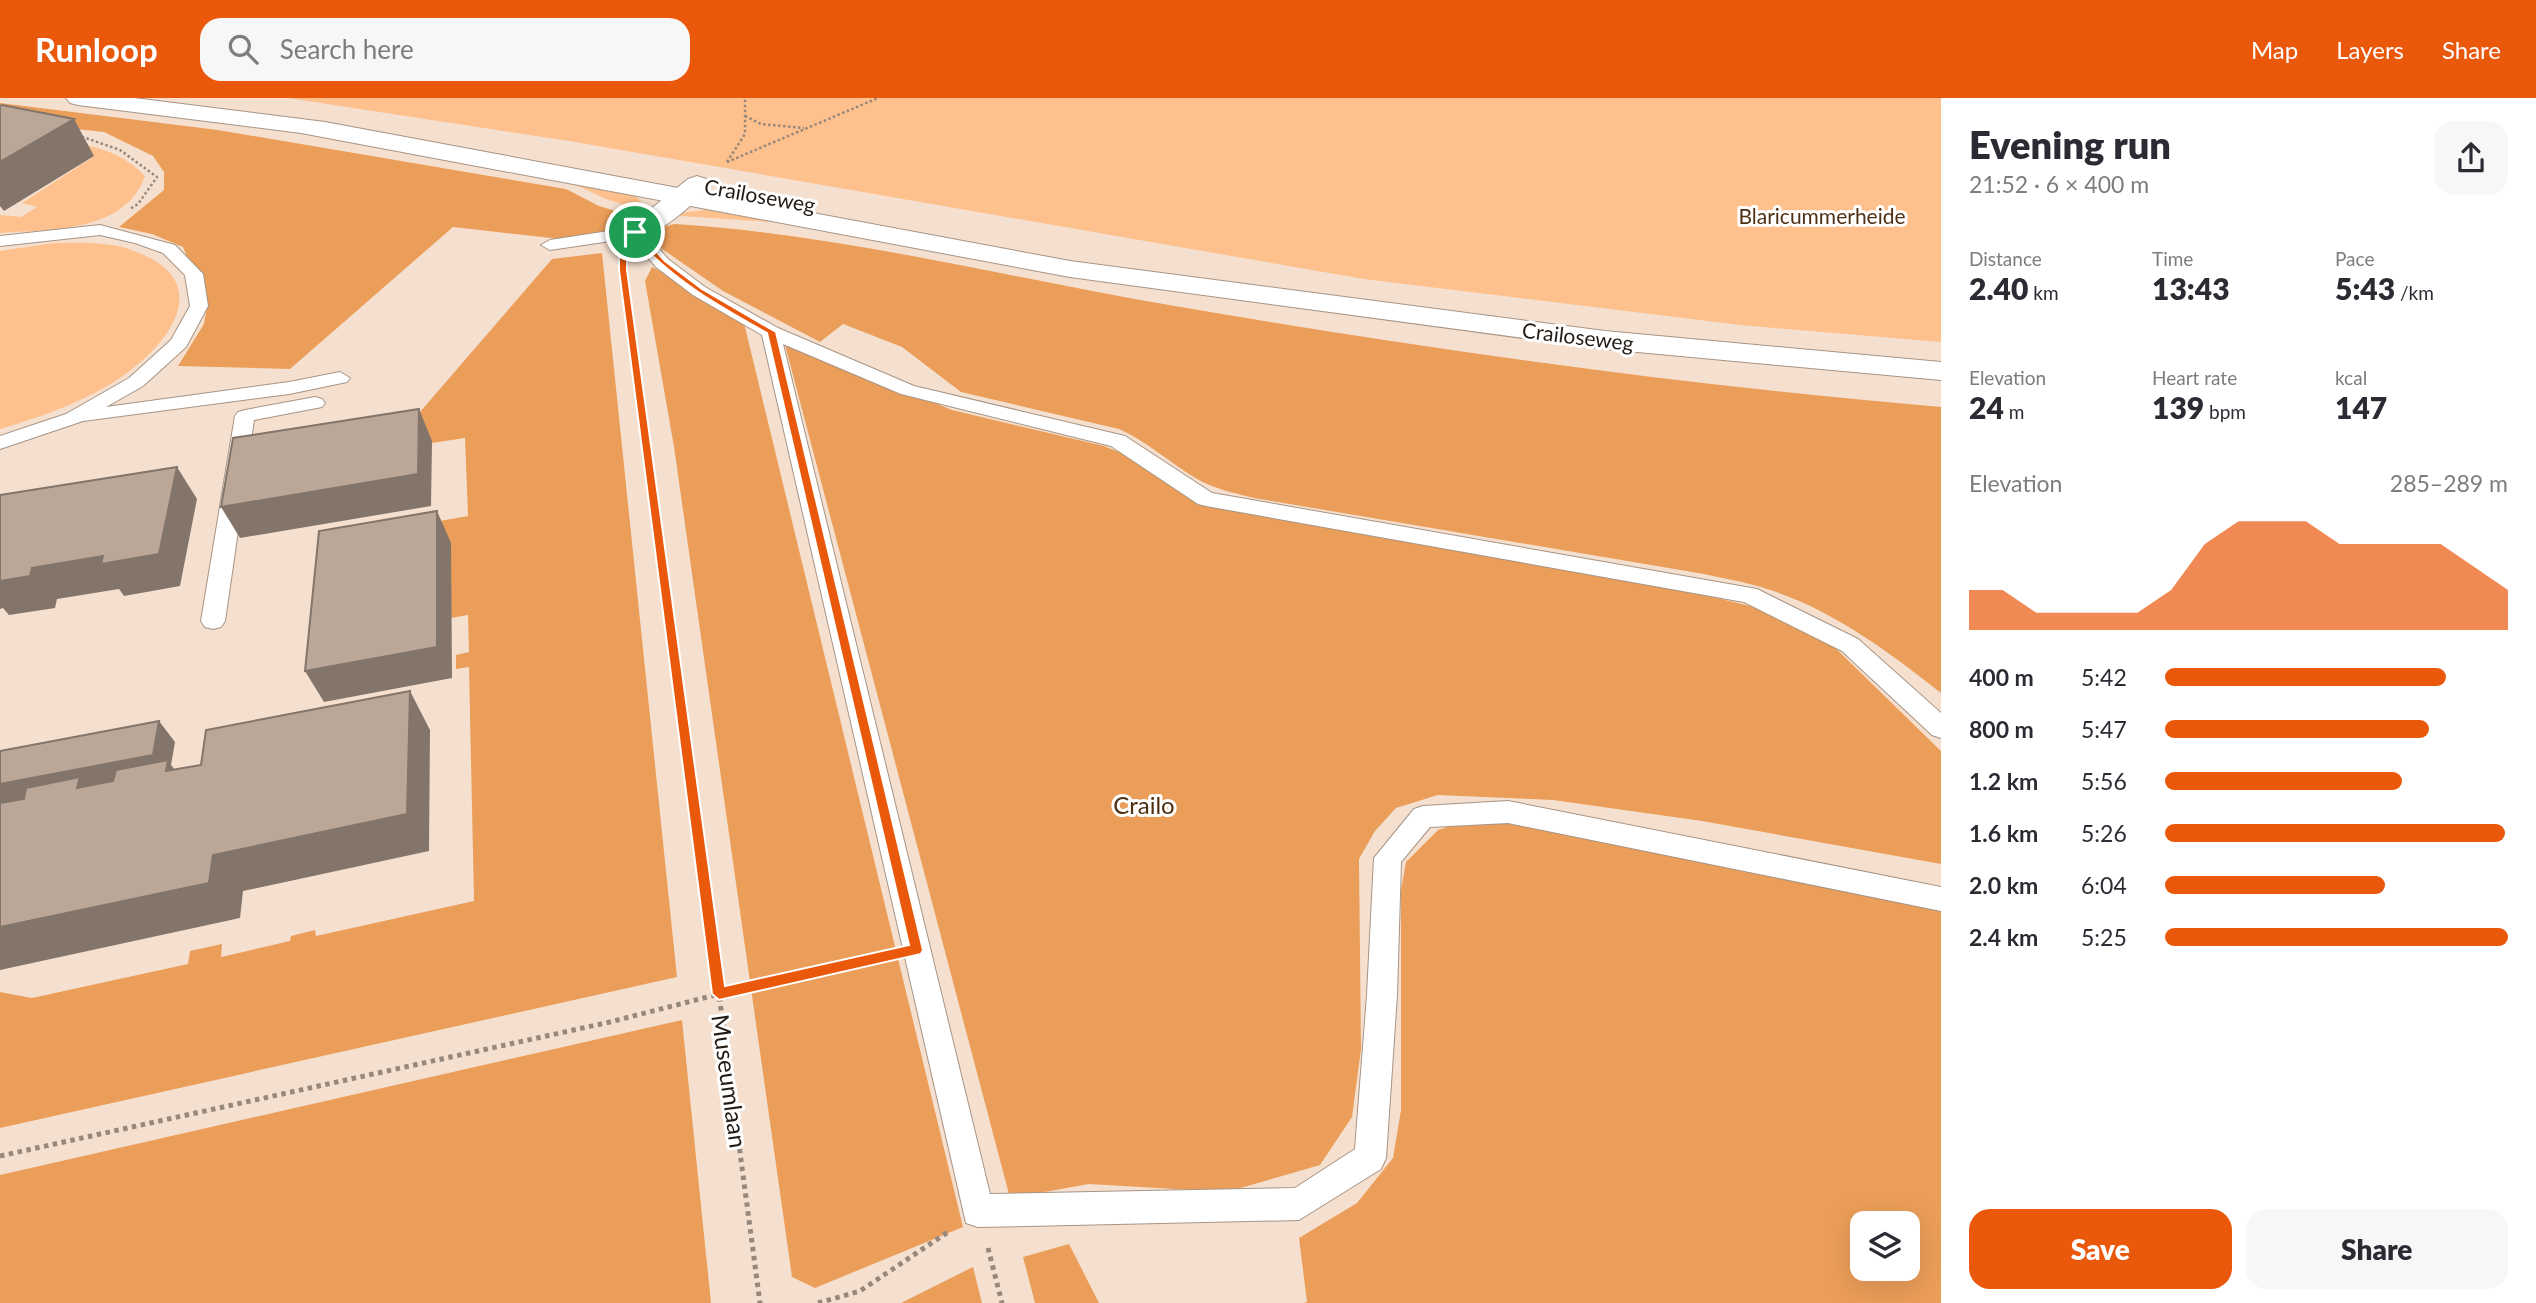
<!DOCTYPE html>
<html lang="en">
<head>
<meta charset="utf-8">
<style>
  body { margin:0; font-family:Lato,sans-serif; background:#f7f7f7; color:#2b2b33; height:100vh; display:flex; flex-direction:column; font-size:26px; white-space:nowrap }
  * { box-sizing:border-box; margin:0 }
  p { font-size:23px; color:#7c7c81 }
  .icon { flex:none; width:38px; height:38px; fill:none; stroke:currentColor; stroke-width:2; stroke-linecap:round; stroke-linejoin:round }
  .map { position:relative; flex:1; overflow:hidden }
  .panel { display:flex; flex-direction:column; background:#fff; width:595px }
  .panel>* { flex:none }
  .fabs { position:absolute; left:1850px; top:1113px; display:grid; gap:14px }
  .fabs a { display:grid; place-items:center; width:70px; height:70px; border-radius:14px; background:#fff; box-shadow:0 7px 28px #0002; font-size:35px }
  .pin { position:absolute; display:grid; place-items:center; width:60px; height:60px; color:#fff; margin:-30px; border:4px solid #fff; border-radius:50%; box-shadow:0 2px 7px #0007 }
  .round { display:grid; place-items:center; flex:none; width:74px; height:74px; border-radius:21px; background:#f7f7f7 }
  .head { display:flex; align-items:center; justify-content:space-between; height:119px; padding:0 28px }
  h1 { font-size:38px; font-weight:800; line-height:52px }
  .metrics { display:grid; grid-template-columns:repeat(3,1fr); gap:10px; height:119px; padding:7px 28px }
  .metrics div { display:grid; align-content:center }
  .metrics b { font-size:30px; font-weight:800 }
  .metrics small { font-size:19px; font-weight:400 }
  .metrics p { font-size:19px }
  .chart { height:196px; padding:14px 28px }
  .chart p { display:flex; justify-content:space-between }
  .chart svg { width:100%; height:126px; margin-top:7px; fill:#ea580c; opacity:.7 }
  .action { display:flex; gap:14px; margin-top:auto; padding:14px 28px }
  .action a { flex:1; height:80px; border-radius:21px; background:#ea580c; color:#fff; font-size:28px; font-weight:800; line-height:80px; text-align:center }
  .action a+a { background:#f7f7f7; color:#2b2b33 }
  ul { padding:0 28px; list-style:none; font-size:23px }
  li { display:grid; grid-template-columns:112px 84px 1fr; align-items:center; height:52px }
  li i { height:18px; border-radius:9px; background:#ea580c }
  header { display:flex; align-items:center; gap:42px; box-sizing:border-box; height:98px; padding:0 35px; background:#ea580c; color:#fff }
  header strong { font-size:33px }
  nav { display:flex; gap:38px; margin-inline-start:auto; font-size:24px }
  .search { width:490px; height:63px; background:#f7f7f7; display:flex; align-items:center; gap:18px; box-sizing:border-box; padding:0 24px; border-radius:21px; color:#7c7c81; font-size:26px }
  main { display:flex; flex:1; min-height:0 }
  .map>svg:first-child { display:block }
  .green { fill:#fec08d }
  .forest { fill:#eb9e59; fill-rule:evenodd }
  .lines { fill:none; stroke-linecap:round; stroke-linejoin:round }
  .service-casing { stroke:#a79485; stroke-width:2 }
  .minor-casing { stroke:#a79485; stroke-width:2 }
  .secondary-casing { stroke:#a79485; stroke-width:2 }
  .path-far2 { stroke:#97887d; stroke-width:2.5; stroke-dasharray:2.5 2.5; stroke-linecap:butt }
  .path-far1 { stroke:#97887d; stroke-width:4.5; stroke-dasharray:3.5 3.5; stroke-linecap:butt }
  .path { stroke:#97887d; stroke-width:5; stroke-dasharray:4.5 4.5; stroke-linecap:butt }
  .service { fill:#fff; fill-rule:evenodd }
  .minor { fill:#fff; fill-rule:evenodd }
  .secondary { fill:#fff; fill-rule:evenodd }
  .shaded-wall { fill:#83756a }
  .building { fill:#bba798; stroke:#83756a; stroke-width:2 }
  .route { fill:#ea580c; stroke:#fff; stroke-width:2; fill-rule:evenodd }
  .labels { text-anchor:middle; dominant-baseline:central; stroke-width:6; stroke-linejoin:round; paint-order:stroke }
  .far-street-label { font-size:21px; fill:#221b15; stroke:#fff }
  .far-park-label { font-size:21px; fill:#4f3013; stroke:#fff }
  .park-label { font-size:24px; fill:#4f3013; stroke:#fff }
  .street-label { font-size:24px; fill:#221b15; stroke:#fff }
</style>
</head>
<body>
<header>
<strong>Runloop</strong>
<div class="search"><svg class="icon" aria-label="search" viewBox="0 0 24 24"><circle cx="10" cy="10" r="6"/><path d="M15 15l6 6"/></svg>Search here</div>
<nav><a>Map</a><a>Layers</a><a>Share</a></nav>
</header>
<main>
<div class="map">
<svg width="1941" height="1205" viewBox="0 0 1941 1205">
  <rect width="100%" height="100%" fill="#f5e0d0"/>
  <!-- green -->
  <g class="green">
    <polygon points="288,0 1941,0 1941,244 1740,227 1364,181 569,43"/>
    <path d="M 23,38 C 65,44 114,44 145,78 C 125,135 50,131 0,135 L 0,117 L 21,119 L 37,109 L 22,105 L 93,59 Z"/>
    <polygon points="563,81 635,97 643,106 641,112 606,101"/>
    <polygon points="717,110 801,126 680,118 682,115"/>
    <path d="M 54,145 C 80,145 109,143 134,153 C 212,181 176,239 127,275 C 90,302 44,318 0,331 L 0,153 Z"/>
  </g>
  <!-- forest -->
  <g class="forest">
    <polygon points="0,5 218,32 566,91 599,108 636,119 618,130 569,142 453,129 290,271 178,268 204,226 207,208 183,149 152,136 119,129 164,92 164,74 153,58 104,34 0,23"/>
    <path d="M 674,126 C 840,136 1004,179 1169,207 C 1425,251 1682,287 1941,309 L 1941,595 C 1889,554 1832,511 1767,491 C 1747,484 1725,481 1704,476 L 1254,400 C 1234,395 1215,391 1197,381 C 1170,365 1148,344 1119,331 L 961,294 L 902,249 L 843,226 L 820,244 L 723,193 L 652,144 L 657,131 Z"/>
    <polygon points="602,155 677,879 0,1030 0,894 32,900 188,866 190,853 222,846 221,859 290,843 291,838 315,832 316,838 474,803 469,569 456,571 456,557 469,554 468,517 416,526 412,428 468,418 465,340 405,349 407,329 552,161"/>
    <polygon points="652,169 664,175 690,196 744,225 963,1129 815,1190 792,1179 674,349 645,183"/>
    <polygon points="784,243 952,312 1104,348 1128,358 1215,410 1680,491 1750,508 1824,539 1941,653 1941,766 1702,723 1553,702 1438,697 1396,710 1375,733 1359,761 1361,951 1352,1019 1320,1067 1237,1091 1175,1091 1089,1086 1010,1100"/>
    <path d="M 1506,723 L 1941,800 L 1941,1205 L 1303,1205 L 1307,1204 L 1299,1140 L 1357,1105 L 1393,1060 L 1401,1012 L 1401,792 L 1406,764 L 1438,732 L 1462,724 ZM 1862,1125 L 1908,1125 L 1908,1171 L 1862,1171 Z"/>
    <polygon points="682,922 711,1205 0,1205 0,1077"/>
    <polygon points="1069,1146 1099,1205 1035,1205 1023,1159"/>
    <polygon points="973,1169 982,1205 901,1205"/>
  </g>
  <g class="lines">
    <defs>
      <g id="service">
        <polygon points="100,127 175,147 203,176 208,208 186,249 143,288 106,309 289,284 340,274 350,280 347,284 289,296 83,323 0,351 0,338 66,316 129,280 171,242 190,208 185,177 163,155 135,145 100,137 0,148 0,138"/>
        <polygon points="635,129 641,130 668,161 705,189 778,230 914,288 1125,338 1212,395 1757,491 1858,541 1941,615 1941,640 1932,637 1842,553 1744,504 1206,408 1198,406 1111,348 901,296 783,246 990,1096 1295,1090 1355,1051 1367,897 1374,760 1414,711 1423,708 1508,703 1941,789 1941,813 1508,725 1430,729 1401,764 1397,897 1386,1060 1381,1071 1299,1122 978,1129 966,1125 762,237 693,197 656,169 631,140 550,152 541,147 550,142"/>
        <polygon points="315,299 322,301 325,305 322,309 254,322 225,523 221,529 213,531 205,529 201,523 235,318 238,314 245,312"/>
      </g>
      <path id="minor" d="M 697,78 L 706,81 L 710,86 C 696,106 650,146 626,140 L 622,134 L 688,81 Z"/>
      <polygon id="secondary" points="66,0 134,0 325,24 1070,163 1605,233 1941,264 1941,282 1605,251 1070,179 301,35 78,7 70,5"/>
    </defs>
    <!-- service casing -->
    <use href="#service" class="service-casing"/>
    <!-- minor casing -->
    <use href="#minor" class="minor-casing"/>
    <!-- secondary casing -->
    <use href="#secondary" class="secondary-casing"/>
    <!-- path-far2 -->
    <g class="path-far2">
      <polyline points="745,18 761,26 804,30"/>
      <polyline points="77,37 120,52 157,79 138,106 130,111"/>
      <polyline points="727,64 878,0"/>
      <polyline points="727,64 745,36 745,0"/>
      <polyline points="623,168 640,296"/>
    </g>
    <!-- path-far1 -->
    <polyline class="path-far1" points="640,294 692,687"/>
    <!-- path -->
    <g class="path">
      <polyline points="691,685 760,1205"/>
      <polyline points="0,1058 610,924 719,896 880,860"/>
      <polyline points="988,1150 1002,1205"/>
      <polyline points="818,1205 860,1193 948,1134"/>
    </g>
    <!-- service -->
    <use href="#service" class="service"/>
    <!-- minor -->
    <use href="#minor" class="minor"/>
    <!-- secondary -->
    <use href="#secondary" class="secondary"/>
  </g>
  <!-- shaded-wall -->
  <g class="shaded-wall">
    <polygon points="74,21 94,58 4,113 0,108 0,64"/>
    <polygon points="419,311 432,343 431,408 240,440 221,409"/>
    <polygon points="177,369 197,401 180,488 124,498 119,491 57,501 55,510 9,517 3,510 0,511 0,483 32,470"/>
    <polygon points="437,413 451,445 452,580 324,604 305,573"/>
    <polygon points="410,593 430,632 429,753 243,793 240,820 0,872 0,829 213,757"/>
    <polygon points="159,623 175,644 171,667 198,700 0,721 0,686"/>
  </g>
  <!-- building -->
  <g class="building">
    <polygon points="2,7 74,21 0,64 0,8"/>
    <polygon points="419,311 418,376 221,409 233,340"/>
    <polygon points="177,369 159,456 101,466 103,458 32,470 30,478 0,483 0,397"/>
    <polygon points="437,413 437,549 305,573 319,433"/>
    <polygon points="410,593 407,716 213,757 209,785 0,829 0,705 24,701 26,690 80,679 77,690 113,683 116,672 168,662 166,673 201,667 206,632"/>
    <polygon points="159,623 153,657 0,686 0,653"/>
  </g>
  <!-- route -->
  <path class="route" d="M 632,133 L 637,133 L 665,163 L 702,191 L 776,234 L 923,852 L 921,856 L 719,902 L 712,896 L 619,172 L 619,153 ZM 635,140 C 674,183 717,207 767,235 L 909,847 L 725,888 L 627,172 L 627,153 Z"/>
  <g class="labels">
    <!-- far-street labels -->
    <g class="far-street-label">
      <text transform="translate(760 97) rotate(10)">Crailoseweg</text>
      <text transform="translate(1578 238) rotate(7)">Crailoseweg</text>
    </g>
    <!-- far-park labels -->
    <g class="far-park-label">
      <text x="1822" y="117">Blaricummerheide</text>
    </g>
    <!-- park labels -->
    <g class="park-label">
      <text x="1144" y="706">Crailo</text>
    </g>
    <!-- street labels -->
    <g class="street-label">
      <text transform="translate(730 983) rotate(82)">Museumlaan</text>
    </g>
  </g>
</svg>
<div class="fabs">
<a><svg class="icon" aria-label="layers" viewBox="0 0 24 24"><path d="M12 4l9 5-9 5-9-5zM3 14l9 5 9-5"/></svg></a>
</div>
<div class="pin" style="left:635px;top:134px;background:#1e9e55"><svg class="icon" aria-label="arrive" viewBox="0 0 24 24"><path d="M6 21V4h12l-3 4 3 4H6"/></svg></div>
</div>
<section class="panel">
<div class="head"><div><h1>Evening run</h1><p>21:52 · 6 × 400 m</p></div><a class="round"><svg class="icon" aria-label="share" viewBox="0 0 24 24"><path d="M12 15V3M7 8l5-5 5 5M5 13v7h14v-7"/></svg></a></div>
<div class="metrics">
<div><p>Distance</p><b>2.40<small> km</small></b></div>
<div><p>Time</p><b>13:43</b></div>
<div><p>Pace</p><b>5:43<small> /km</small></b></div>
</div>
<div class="metrics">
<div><p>Elevation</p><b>24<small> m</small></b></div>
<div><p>Heart rate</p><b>139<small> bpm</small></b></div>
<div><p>kcal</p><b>147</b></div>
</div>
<div class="chart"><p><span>Elevation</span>285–289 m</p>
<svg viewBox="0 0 160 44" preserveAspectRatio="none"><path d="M0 44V30L10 30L20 38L30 38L40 38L50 38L60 30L70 14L80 6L90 6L100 6L110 14L120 14L130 14L140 14L150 22L160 30V44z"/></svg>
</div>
<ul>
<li><b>400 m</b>5:42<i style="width:82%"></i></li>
<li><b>800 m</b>5:47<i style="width:77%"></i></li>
<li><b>1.2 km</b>5:56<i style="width:69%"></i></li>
<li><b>1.6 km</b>5:26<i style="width:99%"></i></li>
<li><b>2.0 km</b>6:04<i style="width:64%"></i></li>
<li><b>2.4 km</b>5:25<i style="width:100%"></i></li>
</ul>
<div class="action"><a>Save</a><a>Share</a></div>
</section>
</main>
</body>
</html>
